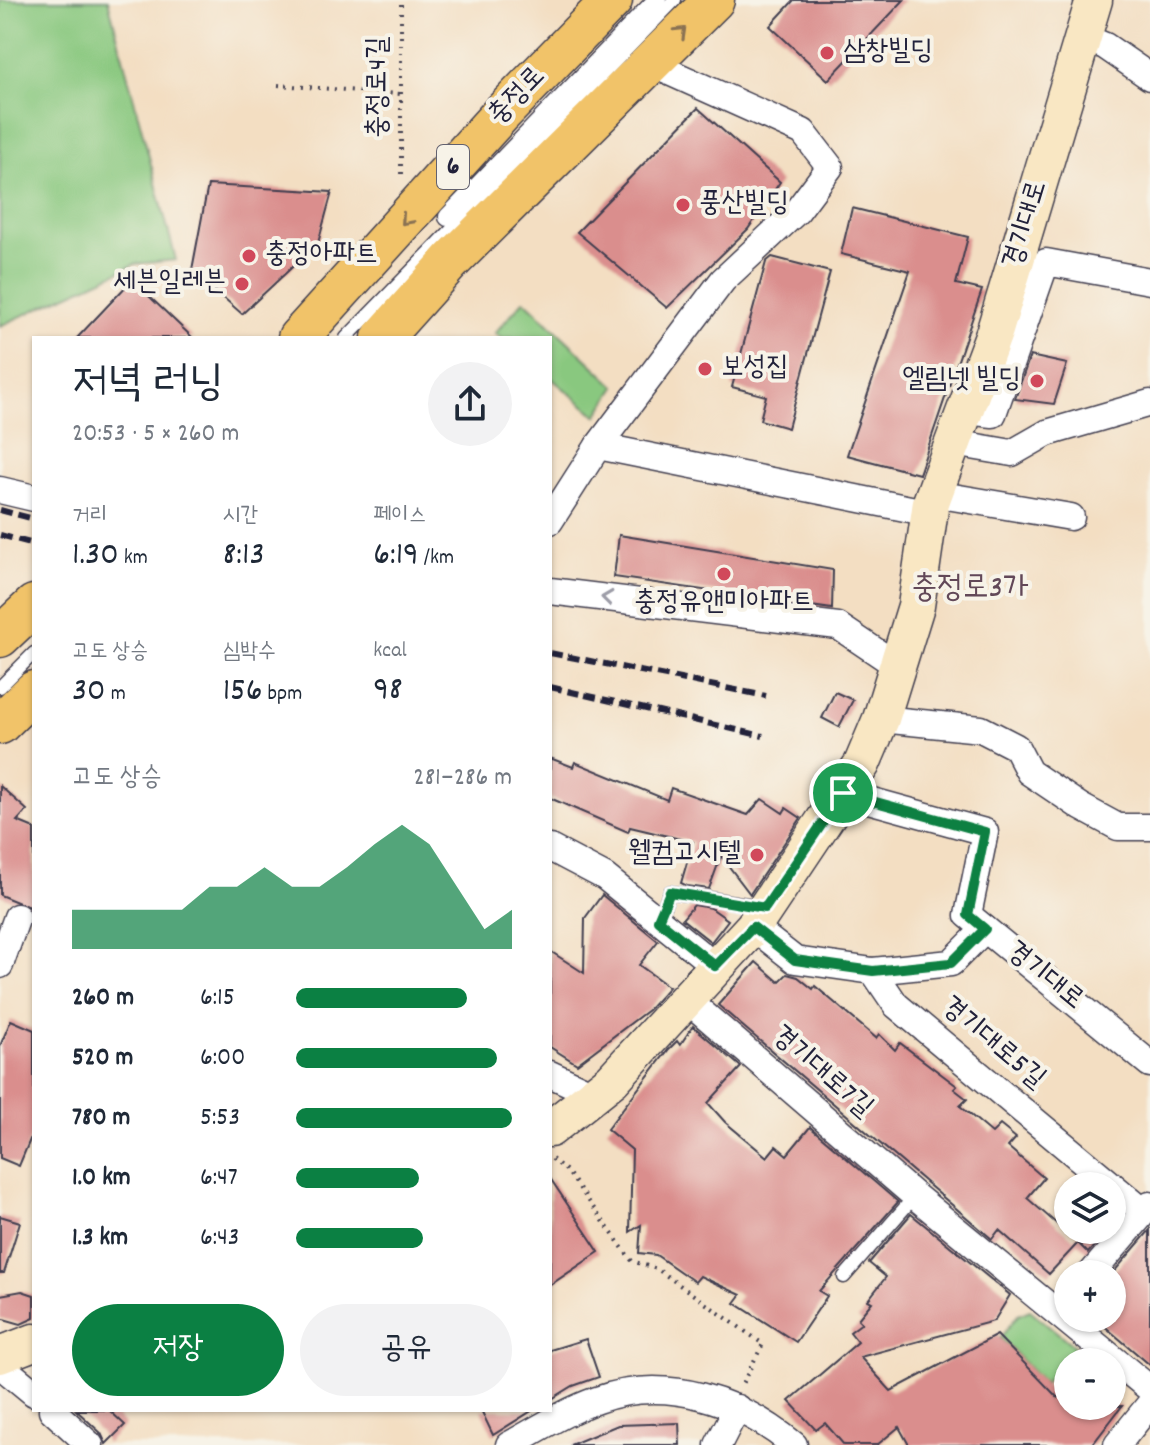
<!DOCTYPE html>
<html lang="ko">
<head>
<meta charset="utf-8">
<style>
  body { margin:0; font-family:Dekko,"Poor Story",sans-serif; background:#f2f2f3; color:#1f2937; height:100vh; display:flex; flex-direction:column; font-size:30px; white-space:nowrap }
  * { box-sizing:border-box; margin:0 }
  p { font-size:26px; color:#747a83 }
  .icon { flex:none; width:44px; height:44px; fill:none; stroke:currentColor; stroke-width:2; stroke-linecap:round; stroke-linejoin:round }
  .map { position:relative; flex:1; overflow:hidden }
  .panel { position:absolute; left:32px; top:336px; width:520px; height:1076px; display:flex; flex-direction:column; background:#fff; border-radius:0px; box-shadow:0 2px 6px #0004 }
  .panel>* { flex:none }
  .fabs { position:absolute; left:1054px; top:1172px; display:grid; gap:16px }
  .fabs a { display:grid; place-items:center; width:72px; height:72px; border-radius:50%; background:#fff; box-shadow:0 2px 6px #0004; font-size:40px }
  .pin { position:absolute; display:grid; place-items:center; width:68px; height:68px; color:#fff; margin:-34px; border:4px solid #fff; border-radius:50%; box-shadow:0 2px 8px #0007 }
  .round { display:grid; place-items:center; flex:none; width:84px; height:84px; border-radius:42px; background:#f2f2f3 }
  .headline { display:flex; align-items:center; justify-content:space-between; height:136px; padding:0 40px }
  h1 { font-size:44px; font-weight:600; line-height:60px }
  .metrics { display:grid; grid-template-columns:repeat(3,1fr); gap:12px; height:136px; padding:8px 40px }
  .metrics div { display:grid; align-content:center }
  .metrics b { font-size:34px; font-weight:600 }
  .metrics small { font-size:22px; font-weight:400 }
  .metrics p { font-size:22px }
  .chart { height:224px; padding:16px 40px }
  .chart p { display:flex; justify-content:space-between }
  .chart svg { width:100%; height:144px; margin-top:8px; fill:#0b8043; opacity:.7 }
  .primary-button { display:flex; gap:16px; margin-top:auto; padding:16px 40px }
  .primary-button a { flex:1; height:92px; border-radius:48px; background:#0b8043; color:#fff; font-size:32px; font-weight:600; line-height:92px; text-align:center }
  .primary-button a+a { background:#f2f2f3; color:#1f2937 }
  ul { padding:0 40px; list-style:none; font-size:26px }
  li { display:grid; grid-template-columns:128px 96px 1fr; align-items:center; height:60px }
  li i { height:20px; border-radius:10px; background:#0b8043 }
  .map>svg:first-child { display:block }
  .green { fill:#89c87f; stroke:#56755d; stroke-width:2 }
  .building { fill:#da8e8d }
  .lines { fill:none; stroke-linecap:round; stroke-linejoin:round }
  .service-casing { stroke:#413e4f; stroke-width:15 }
  .pedestrian-casing { stroke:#413e4f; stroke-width:21 }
  .minor-casing { stroke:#413e4f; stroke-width:29 }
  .secondary-casing { stroke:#413e4f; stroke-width:39 }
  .primary-casing { stroke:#413e4f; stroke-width:43 }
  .path { stroke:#413e4f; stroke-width:4; stroke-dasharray:2 6; stroke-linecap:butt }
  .service { stroke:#fff; stroke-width:12 }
  .pedestrian { stroke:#fff; stroke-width:18 }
  .minor { stroke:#fff; stroke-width:26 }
  .secondary { stroke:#f9e7c3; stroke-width:36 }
  .primary { stroke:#f1c369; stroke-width:40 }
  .rail { stroke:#22223b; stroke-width:6; stroke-dasharray:12 6; stroke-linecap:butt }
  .oneway { stroke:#8a7252 }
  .oneway2 { stroke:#9c9ca7 }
  .route-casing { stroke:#fff; stroke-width:16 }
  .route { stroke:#0b8043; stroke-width:10 }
  .poi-dot { fill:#d1495b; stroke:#f7f3e8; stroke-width:3 }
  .labels { text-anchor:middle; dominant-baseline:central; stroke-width:8; stroke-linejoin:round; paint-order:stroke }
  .shield { fill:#f7f3e8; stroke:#62616f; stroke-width:2 }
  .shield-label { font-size:26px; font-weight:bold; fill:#22223b }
  .poi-label { font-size:28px; fill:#22223b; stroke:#f7f3e8; text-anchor:start }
  .street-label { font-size:28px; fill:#22223b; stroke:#f7f3e8 }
  .quarter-label { font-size:32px; fill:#624858; stroke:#f7f3e8 }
</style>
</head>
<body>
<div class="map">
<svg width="1150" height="1445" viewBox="0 0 1150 1445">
  <rect width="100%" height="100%" fill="#f7f3e8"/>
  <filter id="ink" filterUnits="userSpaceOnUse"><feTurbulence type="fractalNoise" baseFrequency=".0125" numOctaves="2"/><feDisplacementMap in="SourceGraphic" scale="16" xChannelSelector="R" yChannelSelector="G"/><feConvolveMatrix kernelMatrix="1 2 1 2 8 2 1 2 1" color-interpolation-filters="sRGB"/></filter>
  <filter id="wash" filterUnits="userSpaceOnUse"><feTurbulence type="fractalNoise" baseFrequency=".006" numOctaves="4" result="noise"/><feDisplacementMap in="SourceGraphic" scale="32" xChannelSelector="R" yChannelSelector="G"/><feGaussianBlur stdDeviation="1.8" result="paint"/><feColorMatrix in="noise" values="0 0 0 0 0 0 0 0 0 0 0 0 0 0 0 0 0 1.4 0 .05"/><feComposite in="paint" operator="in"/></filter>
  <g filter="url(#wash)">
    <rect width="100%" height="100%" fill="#f3dec2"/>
    <!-- green -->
    <g class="green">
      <polygon points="0,0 108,0 176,260 135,264 0,326"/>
      <polygon points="524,300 616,387 597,416 550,377 550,338 501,338 495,333"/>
      <polygon points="1030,1310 1075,1347 1044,1384 1000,1338 1018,1315"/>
    </g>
    <g id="blocks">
      <!-- building -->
      <g class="building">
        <polygon points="794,0 904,0 828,80 770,26"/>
        <polygon points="698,108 780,182 748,229 667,308 577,232"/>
        <polygon points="208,185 332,192 318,243 242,314 192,270"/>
        <polygon points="852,208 968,237 956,284 982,290 919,474 847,455 910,271 841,254"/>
        <polygon points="772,257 830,272 788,428 760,420 766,396 732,387 766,262"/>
        <polygon points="132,280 193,338 77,338"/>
        <polygon points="1030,356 1067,364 1054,404 1015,399"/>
        <polygon points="619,535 833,570 832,609 614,577"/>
        <polygon points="835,692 853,700 839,727 822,718"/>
        <polygon points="550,758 573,767 575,762 667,800 671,788 748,815 762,799 783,813 786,808 801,818 750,894 721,856 709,889 687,886 681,883 693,842 630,827 628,832 550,798"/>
        <polygon points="0,786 27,810 17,821 34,828 34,909 0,895"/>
        <polygon points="602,895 658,941 639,965 669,987 648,1010 577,1064 550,1047 550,951 584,973 585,918"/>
        <polygon points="694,905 711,908 728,920 711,942 682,919"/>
        <polygon points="756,962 779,982 787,974 798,977 813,989 815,986 876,1038 879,1034 895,1050 900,1043 957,1086 954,1089 967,1099 960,1106 992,1133 1000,1125 1016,1138 1008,1147 1044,1178 1027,1198 1074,1239 1083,1230 1108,1230 1088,1253 1078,1243 1049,1274 999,1230 992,1239 718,1005"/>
        <polygon points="11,1020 34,1030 34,1130 19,1166 0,1158 0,1046"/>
        <polygon points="693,1026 741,1067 708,1103 725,1122 767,1157 776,1146 787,1155 810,1127 898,1202 819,1291 827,1296 796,1342 735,1303 741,1295 700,1276 695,1282 656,1255 639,1253 641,1225 630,1232 632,1150 607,1129 669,1049 677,1041 680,1045"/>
        <polygon points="550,1178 599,1252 550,1285"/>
        <polygon points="911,1214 1010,1295 994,1321 860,1357 891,1391 997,1335 1058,1398 1062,1394 1068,1399 1068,1406 1122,1406 1092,1445 909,1445 899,1427 877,1445 844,1445 825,1423 816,1430 789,1401 858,1342 850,1332 862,1323 858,1319 872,1302 868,1300 886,1277 869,1263"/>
        <polygon points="0,1216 20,1222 4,1273 0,1273"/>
        <polygon points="1150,1230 1150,1365 1095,1318 1112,1318 1112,1274"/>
        <polygon points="22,1291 34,1295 34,1318 21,1324 0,1318 0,1295"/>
        <polygon points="586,1339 599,1377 573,1386 550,1400 550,1350"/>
        <polygon points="76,1410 109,1410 125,1425 106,1444 101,1433"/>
        <polygon points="481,1410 533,1410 493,1435"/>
        <polygon points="679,1423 680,1445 570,1445 618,1425"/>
      </g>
    </g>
  </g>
  <g filter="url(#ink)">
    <use href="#blocks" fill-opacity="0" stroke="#413e4f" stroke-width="2"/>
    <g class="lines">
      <defs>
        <g id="service">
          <polyline points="346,338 675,0"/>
          <polyline points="0,687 34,653"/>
          <polyline points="658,920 670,892 759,906"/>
          <polyline points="844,1277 915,1196"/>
        </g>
        <polyline id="pedestrian" points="448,217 657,0"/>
        <g id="minor">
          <polyline points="1083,37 1105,46 1150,77"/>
          <polyline points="966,411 993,414 1046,262 1150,281"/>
          <polyline points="954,443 1012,453 1047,433 1150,403"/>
          <polyline points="598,446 930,513"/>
          <polyline points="0,490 34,498"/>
          <polyline points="935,494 1071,517"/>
          <polyline points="550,521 598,446 723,280 797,211 830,167 803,132 649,63"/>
          <polyline points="550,591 838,626 896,665"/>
          <polyline points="881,719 981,729 1016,747 1029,772 1081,807 1118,827 1150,827"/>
          <polyline points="843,793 985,832 968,915 1150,1064"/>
          <polyline points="550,848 605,877 715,966"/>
          <polyline points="753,927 795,960 873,971 896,1005 1144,1212"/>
          <polyline points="0,965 17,917"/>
          <polyline points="873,971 951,963 985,929"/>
          <polyline points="685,998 915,1196 1150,1389"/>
          <polyline points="550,1074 593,1094"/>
          <polyline points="1091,1274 1150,1205"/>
          <polyline points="0,1365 34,1393"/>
          <polyline points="52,1410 90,1445"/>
          <path d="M 509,1445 C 538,1429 566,1411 597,1400 C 666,1375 740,1400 794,1445"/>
          <polyline points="718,1445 737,1408"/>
          <polyline points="1117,1445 1150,1404"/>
        </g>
        <g id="secondary">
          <polyline points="550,1129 612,1080 753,927 862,764 881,719 916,606 931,502 995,330 1094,0"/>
          <polyline points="0,1355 34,1342"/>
        </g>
        <g id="primary">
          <polyline points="298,338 500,115 612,0"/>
          <polyline points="382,338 451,261 714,0"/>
          <polyline points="0,637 34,605"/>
          <polyline points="0,724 34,691"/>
        </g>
      </defs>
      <!-- service casing -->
      <use href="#service" class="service-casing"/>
      <!-- pedestrian casing -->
      <use href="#pedestrian" class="pedestrian-casing"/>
      <!-- minor casing -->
      <use href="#minor" class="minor-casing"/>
      <!-- secondary casing -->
      <use href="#secondary" class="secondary-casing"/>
      <!-- primary casing -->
      <use href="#primary" class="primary-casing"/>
      <!-- path -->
      <g class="path">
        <polyline points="278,85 400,94"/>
        <polyline points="401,174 401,0"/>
        <polyline points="552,1159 567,1171 632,1261 657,1269 763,1344 742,1384"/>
      </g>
      <!-- service -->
      <use href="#service" class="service"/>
      <!-- pedestrian -->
      <use href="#pedestrian" class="pedestrian"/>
      <!-- minor -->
      <use href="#minor" class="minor"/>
      <!-- secondary -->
      <use href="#secondary" class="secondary"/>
      <!-- primary -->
      <use href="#primary" class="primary"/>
      <!-- rail -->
      <g class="rail">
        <polyline points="0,510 34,519"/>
        <polyline points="0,535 34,544"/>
        <polyline points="550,653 766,696"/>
        <polyline points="550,687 763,736"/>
      </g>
    </g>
    <!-- one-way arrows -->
    <defs><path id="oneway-chevron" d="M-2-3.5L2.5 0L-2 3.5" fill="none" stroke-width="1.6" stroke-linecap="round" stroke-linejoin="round" transform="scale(2)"/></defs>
    <g class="oneway">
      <use href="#oneway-chevron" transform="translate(681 32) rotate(-44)"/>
      <use href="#oneway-chevron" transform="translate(406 220) rotate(132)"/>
    </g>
    <use class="oneway2" href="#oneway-chevron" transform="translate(607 598) rotate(-173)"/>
  </g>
  <g class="lines" filter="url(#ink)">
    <defs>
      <polygon id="route" points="843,793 985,832 968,915 985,929 951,963 873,971 795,960 753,927 715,966 658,920 670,892 765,908"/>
    </defs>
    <!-- route casing -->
    <use href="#route" class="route-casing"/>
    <!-- route -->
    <use href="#route" class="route"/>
  </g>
  <!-- markers -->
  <g class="poi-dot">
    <circle cx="827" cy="53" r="8"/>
    <circle cx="683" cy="205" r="8"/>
    <circle cx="249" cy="256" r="8"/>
    <circle cx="242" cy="284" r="8"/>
    <circle cx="705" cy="369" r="8"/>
    <circle cx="1037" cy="381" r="8"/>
    <circle cx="724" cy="574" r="8"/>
    <circle cx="757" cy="855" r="8"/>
  </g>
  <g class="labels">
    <!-- shield labels -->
    <rect class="shield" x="437" y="145" width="32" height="44" rx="6"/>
    <g class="shield-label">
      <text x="453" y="167">6</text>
    </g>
    <!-- poi labels -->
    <g class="poi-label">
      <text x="843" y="53">삼창빌딩</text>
      <text x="699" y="205">풍산빌딩</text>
      <text x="265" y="256">충정아파트</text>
      <text x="226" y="284" text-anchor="end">세븐일레븐</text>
      <text x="721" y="369">보성집</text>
      <text x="1021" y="381" text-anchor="end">엘림넷 빌딩</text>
      <text x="724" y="604" text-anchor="middle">충정유앤미아파트</text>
      <text x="741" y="855" text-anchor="end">웰컴고시텔</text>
    </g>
    <!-- street labels -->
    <g class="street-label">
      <text transform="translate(380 87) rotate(-90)">충정로4길</text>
      <text transform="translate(518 97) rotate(-46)">충정로</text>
      <text transform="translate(1027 225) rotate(-73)">경기대로</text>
      <text transform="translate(1044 977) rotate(39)">경기대로</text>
      <text transform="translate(992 1044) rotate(40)">경기대로5길</text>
      <text transform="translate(821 1073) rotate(41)">경기대로7길</text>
    </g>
    <!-- quarter labels -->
    <g class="quarter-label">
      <text x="970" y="590">충정로3가</text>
    </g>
  </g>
</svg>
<div class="fabs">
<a><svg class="icon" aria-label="layers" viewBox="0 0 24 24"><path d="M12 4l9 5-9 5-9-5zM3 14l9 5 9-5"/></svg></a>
<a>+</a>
<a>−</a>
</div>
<div class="pin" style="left:843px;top:793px;background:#1e9e55"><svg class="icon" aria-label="arrive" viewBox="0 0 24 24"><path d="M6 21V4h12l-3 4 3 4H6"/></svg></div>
<section class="panel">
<div class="headline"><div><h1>저녁 러닝</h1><p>20:53 · 5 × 260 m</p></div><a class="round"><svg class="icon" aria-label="share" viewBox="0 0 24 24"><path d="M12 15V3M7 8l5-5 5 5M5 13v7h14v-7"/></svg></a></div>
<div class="metrics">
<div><p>거리</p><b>1.30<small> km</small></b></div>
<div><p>시간</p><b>8:13</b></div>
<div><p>페이스</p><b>6:19<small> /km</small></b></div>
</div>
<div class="metrics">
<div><p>고도 상승</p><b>30<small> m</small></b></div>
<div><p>심박수</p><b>156<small> bpm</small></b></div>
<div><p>kcal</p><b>98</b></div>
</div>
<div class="chart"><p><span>고도 상승</span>281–286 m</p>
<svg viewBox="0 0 160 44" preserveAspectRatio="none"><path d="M0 44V32L10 32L20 32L30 32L40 32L50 25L60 25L70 19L80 25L90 25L100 19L110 12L120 6L130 12L140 25L150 38L160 32V44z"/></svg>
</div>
<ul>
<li><b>260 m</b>6:15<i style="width:79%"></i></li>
<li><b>520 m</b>6:00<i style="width:93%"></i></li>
<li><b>780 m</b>5:53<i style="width:100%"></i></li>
<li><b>1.0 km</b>6:47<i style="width:57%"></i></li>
<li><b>1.3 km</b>6:43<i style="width:59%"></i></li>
</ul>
<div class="primary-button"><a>저장</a><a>공유</a></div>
</section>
</div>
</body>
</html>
